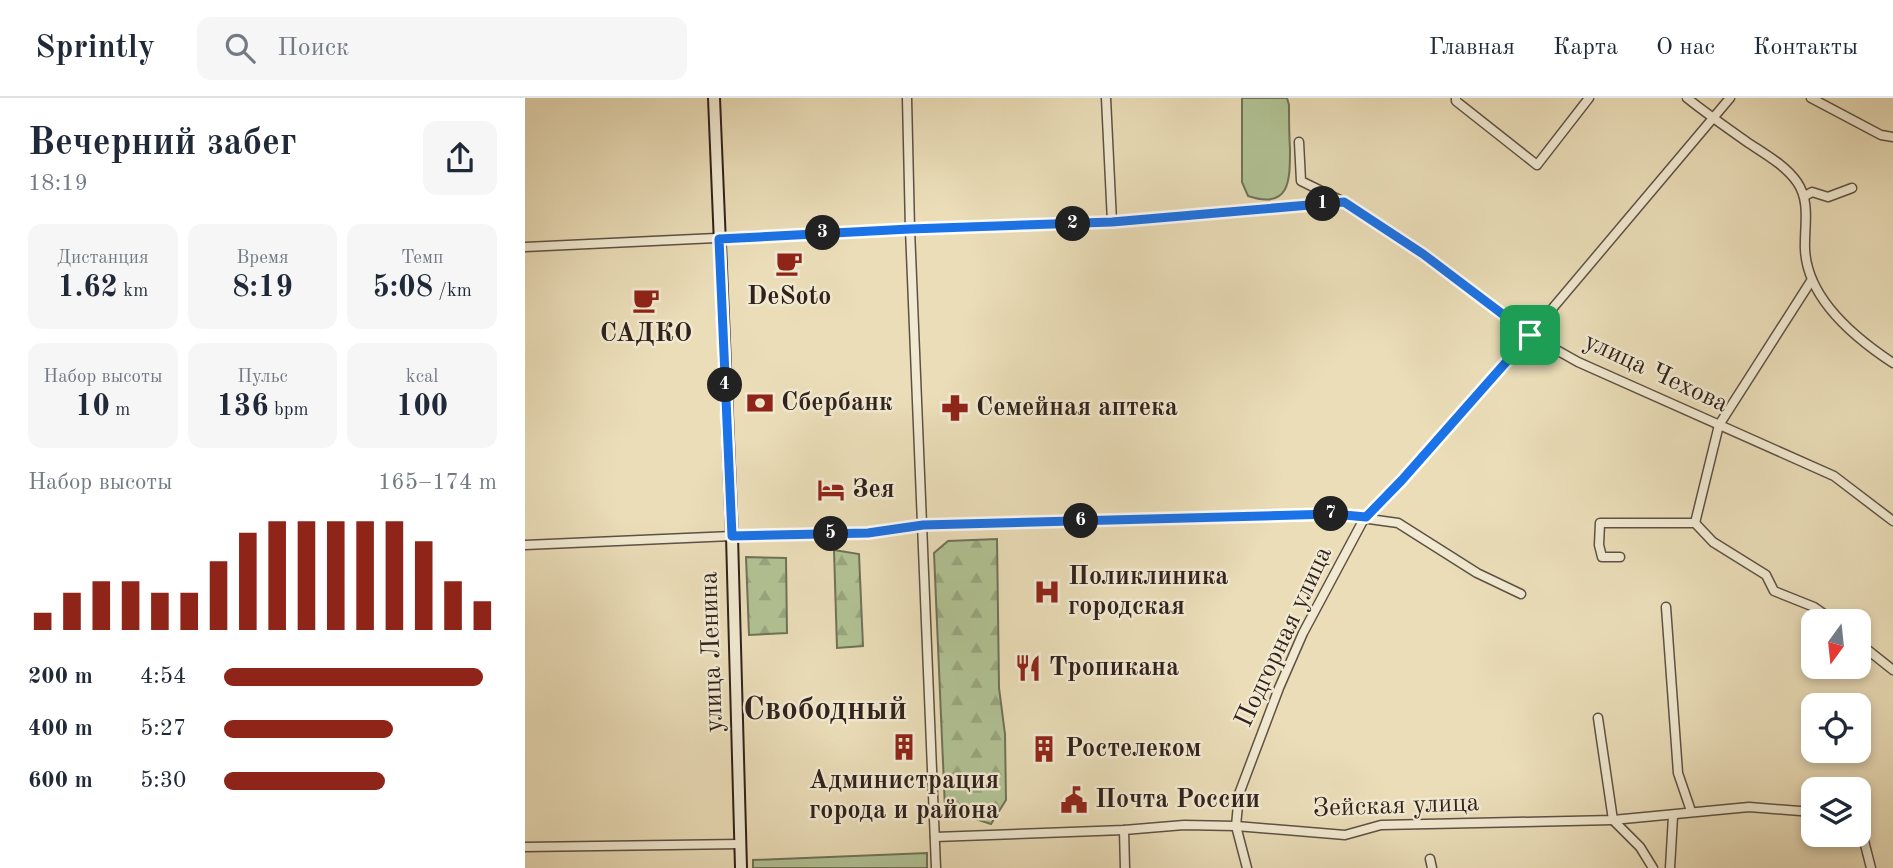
<!DOCTYPE html>
<html lang="ru">
<head>
<meta charset="utf-8">
<style>
  body { margin:0; font-family:"Old Standard TT",serif; background:#f6f6f7; color:#1f2937; height:100vh; display:flex; flex-direction:column; font-size:26px; white-space:nowrap }
  * { box-sizing:border-box; margin:0 }
  p { font-size:23px; color:#747a83 }
  .icon { flex:none; width:38px; height:38px; fill:none; stroke:currentColor; stroke-width:2; stroke-linecap:round; stroke-linejoin:round }
  .map { position:relative; flex:1; overflow:hidden }
  .details { display:flex; flex-direction:column; background:#fff; width:525px }
  .details>* { flex:none }
  .needle { width:46px; rotate:195deg }
  .fabs { position:absolute; left:1276px; top:511px; display:grid; gap:14px }
  .fabs a { display:grid; place-items:center; width:70px; height:70px; border-radius:14px; background:#fff; box-shadow:0 4px 10px #0003; font-size:35px }
  .pin { position:absolute; display:grid; place-items:center; width:60px; height:60px; color:#fff; margin:-30px; border-radius:14px; box-shadow:0 4px 10px #0006 }
  .km { position:absolute; width:35px; height:35px; margin:-18px; border-radius:50%; background:#222; color:#fff; font-size:19px; line-height:35px; text-align:center }
  .round { display:grid; place-items:center; flex:none; width:74px; height:74px; border-radius:14px; background:#f6f6f7 }
  .summary { display:flex; align-items:center; justify-content:space-between; height:119px; padding:0 28px }
  h1 { font-size:38px; font-weight:700; line-height:52px }
  .stats { display:grid; grid-template-columns:repeat(3,1fr); gap:10px; height:119px; padding:7px 28px }
  .stats div { display:grid; align-content:center; border-radius:14px; background:#f6f6f7; text-align:center }
  .stats b { font-size:30px; font-weight:700 }
  .stats small { font-size:19px; font-weight:400 }
  .stats p { font-size:19px }
  .chart { height:196px; padding:14px 28px }
  .chart p { display:flex; justify-content:space-between }
  .chart svg { width:100%; height:126px; margin-top:7px; stroke:#8f2418; stroke-width:6 }
  ul { padding:0 28px; list-style:none; font-size:23px }
  li { display:grid; grid-template-columns:112px 84px 1fr; align-items:center; height:52px }
  li i { height:18px; border-radius:9px; background:#8f2418 }
  header { display:flex; align-items:center; gap:42px; box-sizing:border-box; height:98px; padding:0 35px; background:#fff; border-bottom:2px solid #e0e1e3 }
  header strong { font-size:33px }
  nav { display:flex; gap:38px; margin-inline-start:auto; font-size:24px }
  .search { width:490px; height:63px; background:#f6f6f7; display:flex; align-items:center; gap:18px; box-sizing:border-box; padding:0 24px; border-radius:14px; color:#747a83; font-size:26px }
  main { display:flex; flex:1; min-height:0 }
  .map>svg:first-child { display:block }
  .forest { fill:url(#forest-firs); stroke:#707258; stroke-width:2 }
  .park { fill:#b1c294; stroke:#707258; stroke-width:2 }
  .lines { fill:none; stroke-linecap:round; stroke-linejoin:round }
  .minor-casing { stroke:#5e5144; stroke-width:11 }
  .secondary-casing { stroke:#30221d; stroke-width:14 }
  .minor { stroke:#f1e9d1; stroke-width:8 }
  .secondary { stroke:#f1e9d1; stroke-width:10 }
  .route-casing { stroke:#fff; stroke-width:14 }
  .route { stroke:#1a73e8; stroke-width:9 }
  .labels { text-anchor:middle; dominant-baseline:central; stroke-width:5; stroke-linejoin:round; paint-order:stroke }
  .poi-label { font-size:26px; font-weight:bold; fill:#30221d; stroke:#f1e9d1; text-anchor:start }
  .street-label { font-size:26px; fill:#30221d; stroke:#f1e9d1 }
  .district-label { font-size:33px; font-weight:bold; fill:#30221d; stroke:#f1e9d1 }
</style>
</head>
<body>
<header>
<strong>Sprintly</strong>
<div class="search"><svg class="icon" aria-label="search" viewBox="0 0 24 24"><circle cx="10" cy="10" r="6"/><path d="M15 15l6 6"/></svg>Поиск</div>
<nav><a>Главная</a><a>Карта</a><a>О нас</a><a>Контакты</a></nav>
</header>
<main>
<section class="details">
<div class="summary"><div><h1>Вечерний забег</h1><p>18:19</p></div><a class="round"><svg class="icon" aria-label="share" viewBox="0 0 24 24"><path d="M12 15V3M7 8l5-5 5 5M5 13v7h14v-7"/></svg></a></div>
<div class="stats">
<div><p>Дистанция</p><b>1.62<small> km</small></b></div>
<div><p>Время</p><b>8:19</b></div>
<div><p>Темп</p><b>5:08<small> /km</small></b></div>
</div>
<div class="stats">
<div><p>Набор высоты</p><b>10<small> m</small></b></div>
<div><p>Пульс</p><b>136<small> bpm</small></b></div>
<div><p>kcal</p><b>100</b></div>
</div>
<div class="chart"><p><span>Набор высоты</span>165–174 m</p>
<svg viewBox="0 0 160 44" preserveAspectRatio="none"><path d="M5 44V38M15 44V31M25 44V27M35 44V27M45 44V31M55 44V31M65 44V20M75 44V10M85 44V6M95 44V6M105 44V6M115 44V6M125 44V6M135 44V13M145 44V27M155 44V34"/></svg>
</div>
<ul>
<li><b>200 m</b>4:54<i style="width:95%"></i></li>
<li><b>400 m</b>5:27<i style="width:62%"></i></li>
<li><b>600 m</b>5:30<i style="width:59%"></i></li>
</ul>
</section>
<div class="map">
<svg width="1368" height="770" viewBox="0 0 1368 770">
  <defs>
    <pattern id="forest-firs" width="22" height="20" patternUnits="userSpaceOnUse" patternTransform="scale(1.75)"><rect width="22" height="20" fill="#b1c294"/><path d="M5 1l3.5 6h-7zM16 11l3.5 6h-7z" fill="#99a67f"/></pattern>
  </defs>
  <rect width="100%" height="100%" fill="#eaddb8"/>
  <filter id="stains"><feTurbulence type="fractalNoise" baseFrequency=".00286" numOctaves="4"/><feColorMatrix values="0 0 0 0 .2 0 0 0 0 .09 0 0 0 0 .02 0 0 0 .5 -.17"/></filter>
  <radialGradient id="worn" r=".72"><stop offset=".6" stop-color="#630" stop-opacity="0"/><stop offset="1" stop-color="#630" stop-opacity=".3"/></radialGradient>
  <!-- forest -->
  <g class="forest">
    <polygon points="472,441 474,590 480,636 481,702 466,726 420,711 409,455 423,443"/>
    <polygon points="309,452 334,456 338,548 312,550"/>
    <polygon points="221,459 261,460 262,535 224,537"/>
  </g>
  <!-- park -->
  <g class="park">
    <path d="M 717,0 L 762,0 L 764,7 C 764,21 764,36 765,51 C 765,83 765,112 723,98 L 717,84 Z"/>
    <polygon points="402,755 402,770 228,770 228,762"/>
  </g>
  <g class="lines">
    <defs>
      <g id="minor">
        <polyline points="382,0 385,131 411,770"/>
        <polyline points="581,0 587,124"/>
        <polyline points="931,0 931,3 1012,67 1064,0"/>
        <path d="M 1162,0 C 1182,16 1202,30 1222,44 C 1240,56 1260,67 1272,84 C 1286,104 1279,129 1280,151 C 1282,201 1330,240 1368,265"/>
        <polyline points="1286,0 1356,37 1368,39"/>
        <polyline points="774,44 776,83 819,104 898,156 1005,237 1053,264 1309,378 1368,423"/>
        <polyline points="1280,98 1287,94 1303,99 1327,90"/>
        <polyline points="0,149 385,131 587,124 819,104"/>
        <polyline points="1170,425 1194,327 1286,183"/>
        <polyline points="0,447 207,438 343,435 398,427 808,416 873,425 952,475 996,496"/>
        <polyline points="1095,459 1077,459 1074,447 1075,425 1170,425 1188,444 1241,477 1249,493 1289,509 1309,523"/>
        <polyline points="1141,509 1153,675 1166,713"/>
        <polyline points="1334,545 1368,572"/>
        <polyline points="1073,620 1088,722 1115,749 1128,770"/>
        <polyline points="599,732 600,770"/>
        <polyline points="1334,733 1337,735 1346,770"/>
        <polyline points="410,739 599,732 659,727 711,728 820,737 856,727 1088,722 1224,709 1288,714"/>
        <polyline points="0,749 216,746"/>
        <polyline points="905,761 907,770"/>
        <polyline points="722,770 711,728 714,696 754,590 778,535 840,419 877,382 1005,237 1205,0"/>
        <polyline points="1145,770 1148,718"/>
      </g>
      <polyline id="secondary" points="189,0 207,438 216,770"/>
    </defs>
    <!-- minor casing -->
    <use href="#minor" class="minor-casing"/>
    <!-- secondary casing -->
    <use href="#secondary" class="secondary-casing"/>
    <!-- minor -->
    <use href="#minor" class="minor"/>
    <!-- secondary -->
    <use href="#secondary" class="secondary"/>
  </g>
  <g class="lines">
    <defs>
      <polygon id="route" points="819,104 898,156 1005,237 877,382 841,419 808,416 398,427 343,435 207,438 194,141 385,131 587,124"/>
    </defs>
    <!-- route casing -->
    <use href="#route" class="route-casing"/>
    <!-- route -->
    <use href="#route" class="route"/>
  </g>
  <!-- icons -->
  <defs>
    <symbol id="cafe-bare" viewBox="-9 -9 18 18"><path d="M-5.5-4.5H6V0H3Q3 3.5 0 3.5H-2.5Q-5.5 3.5-5.5 0ZM3-3.2v2h1.7v-2ZM-6 4.5H4V6H-6Z" fill="#8f2418" stroke="#f1e9d1" stroke-width="2.5" paint-order="stroke"/></symbol>
    <symbol id="bank-bare" viewBox="-9 -9 18 18"><path d="M-6-4H6V4H-6ZM0-2.3a2.3 2.3 0 1 0 0 4.6a2.3 2.3 0 1 0 0-4.6Z" fill="#8f2418" stroke="#f1e9d1" stroke-width="2.5" paint-order="stroke"/></symbol>
    <symbol id="pharmacy-bare" viewBox="-9 -9 18 18"><path d="M-2-6h4v4h4v4h-4v4h-4v-4h-4v-4h4Z" fill="#8f2418" stroke="#f1e9d1" stroke-width="2.5" paint-order="stroke"/></symbol>
    <symbol id="hotel-bare" viewBox="-9 -9 18 18"><path d="M-6-4.5h1.5V1H6V5H4.5V3h-9V5H-6ZM-4 0a1.8 1.8 0 1 1 3.6 0ZM.5 0V-2.5h3Q6-2.5 6 0Z" fill="#8f2418" stroke="#f1e9d1" stroke-width="2.5" paint-order="stroke"/></symbol>
    <symbol id="hospital-bare" viewBox="-9 -9 18 18"><path d="M-5-5h3v3.5h4V-5h3V5h-3V1.5h-4V5h-3Z" fill="#8f2418" stroke="#f1e9d1" stroke-width="2.5" paint-order="stroke"/></symbol>
    <symbol id="restaurant-bare" viewBox="-9 -9 18 18"><path d="M-5-6h1v4h1v-4h1v4h1v-4h1v5L-1.5 .5V6h-2V.5L-5-1ZM5-6V6H3V1.5H1.5Q1.5-4 5-6Z" fill="#8f2418" stroke="#f1e9d1" stroke-width="2.5" paint-order="stroke"/></symbol>
    <symbol id="building-bare" viewBox="-9 -9 18 18"><path d="M-4-6H4V6H1V3H-1V6H-4ZM-2.5-4.3h1.7v1.8h-1.7ZM.8-4.3h1.7v1.8H.8ZM-2.5-1h1.7V.8h-1.7ZM.8-1h1.7V.8H.8Z" fill="#8f2418" stroke="#f1e9d1" stroke-width="2.5" paint-order="stroke"/></symbol>
    <symbol id="civic-bare" viewBox="-9 -9 18 18"><path d="M-.6-6.5H3V-4.5H.6V-3L4-1V1h2V6H-6V1h2V-1L-.6-3ZM-1.2 2.5V6h2.4V2.5Z" fill="#8f2418" stroke="#f1e9d1" stroke-width="2.5" paint-order="stroke"/></symbol>
  </defs>
  <g fill-rule="evenodd">
    <use href="#cafe-bare" x="245" y="146" width="38" height="38"/>
    <use href="#cafe-bare" x="102" y="183" width="38" height="38"/>
    <use href="#bank-bare" x="216" y="286" width="38" height="38"/>
    <use href="#pharmacy-bare" x="411" y="291" width="38" height="38"/>
    <use href="#hotel-bare" x="287" y="373" width="38" height="38"/>
    <use href="#hospital-bare" x="503" y="475" width="38" height="38"/>
    <use href="#restaurant-bare" x="484" y="551" width="38" height="38"/>
    <use href="#building-bare" x="360" y="630" width="38" height="38"/>
    <use href="#building-bare" x="500" y="632" width="38" height="38"/>
    <use href="#civic-bare" x="530" y="683" width="38" height="38"/>
  </g>
  <g class="labels">
    <!-- poi labels -->
    <g class="poi-label">
      <text x="264" y="199" text-anchor="middle">DeSoto</text>
      <text x="121" y="236" text-anchor="middle">САДКО</text>
      <text x="256" y="305">Сбербанк</text>
      <text x="451" y="310">Семейная аптека</text>
      <text x="327" y="392">Зея</text>
      <text x="543" y="479">Поликлиника<tspan x="543" dy="30">городская</tspan></text>
      <text x="524" y="570">Тропикана</text>
      <text x="540" y="651">Ростелеком</text>
      <text x="379" y="683" text-anchor="middle">Администрация<tspan x="379" dy="30">города и района</tspan></text>
      <text x="570" y="702">Почта России</text>
    </g>
    <!-- street labels -->
    <g class="street-label">
      <text transform="translate(1131 275) rotate(25)">улица Чехова</text>
      <text transform="translate(759 539) rotate(-65)">Подгорная улица</text>
      <text transform="translate(187 554) rotate(-92)">улица Ленина</text>
      <text transform="translate(871 708) rotate(-2)">Зейская улица</text>
    </g>
    <!-- district labels -->
    <g class="district-label">
      <text x="300" y="612">Свободный</text>
    </g>
  </g>
  <rect width="100%" height="100%" filter="url(#stains)"/>
  <rect width="100%" height="100%" fill="url(#worn)"/>
</svg>
<div class="fabs">
<a><svg class="needle" viewBox="-14 -14 28 28"><path d="M0-13l5 13h-10z" fill="#e53935"/><path d="M0 13l5-13h-10z" fill="#747a83"/></svg></a>
<a><svg class="icon" aria-label="locate" viewBox="0 0 24 24"><circle cx="12" cy="12" r="6"/><path d="M12 2v4M12 18v4M2 12h4M18 12h4"/></svg></a>
<a><svg class="icon" aria-label="layers" viewBox="0 0 24 24"><path d="M12 4l9 5-9 5-9-5zM3 14l9 5 9-5"/></svg></a>
</div>
<div class="pin" style="left:1005px;top:237px;background:#1e9e55"><svg class="icon" aria-label="arrive" viewBox="0 0 24 24"><path d="M6 21V4h12l-3 4 3 4H6"/></svg></div>
<b class="km" style="left:798px;top:106px">1</b>
<b class="km" style="left:548px;top:126px">2</b>
<b class="km" style="left:298px;top:135px">3</b>
<b class="km" style="left:200px;top:287px">4</b>
<b class="km" style="left:306px;top:436px">5</b>
<b class="km" style="left:556px;top:423px">6</b>
<b class="km" style="left:806px;top:416px">7</b>
</div>
</main>
</body>
</html>
